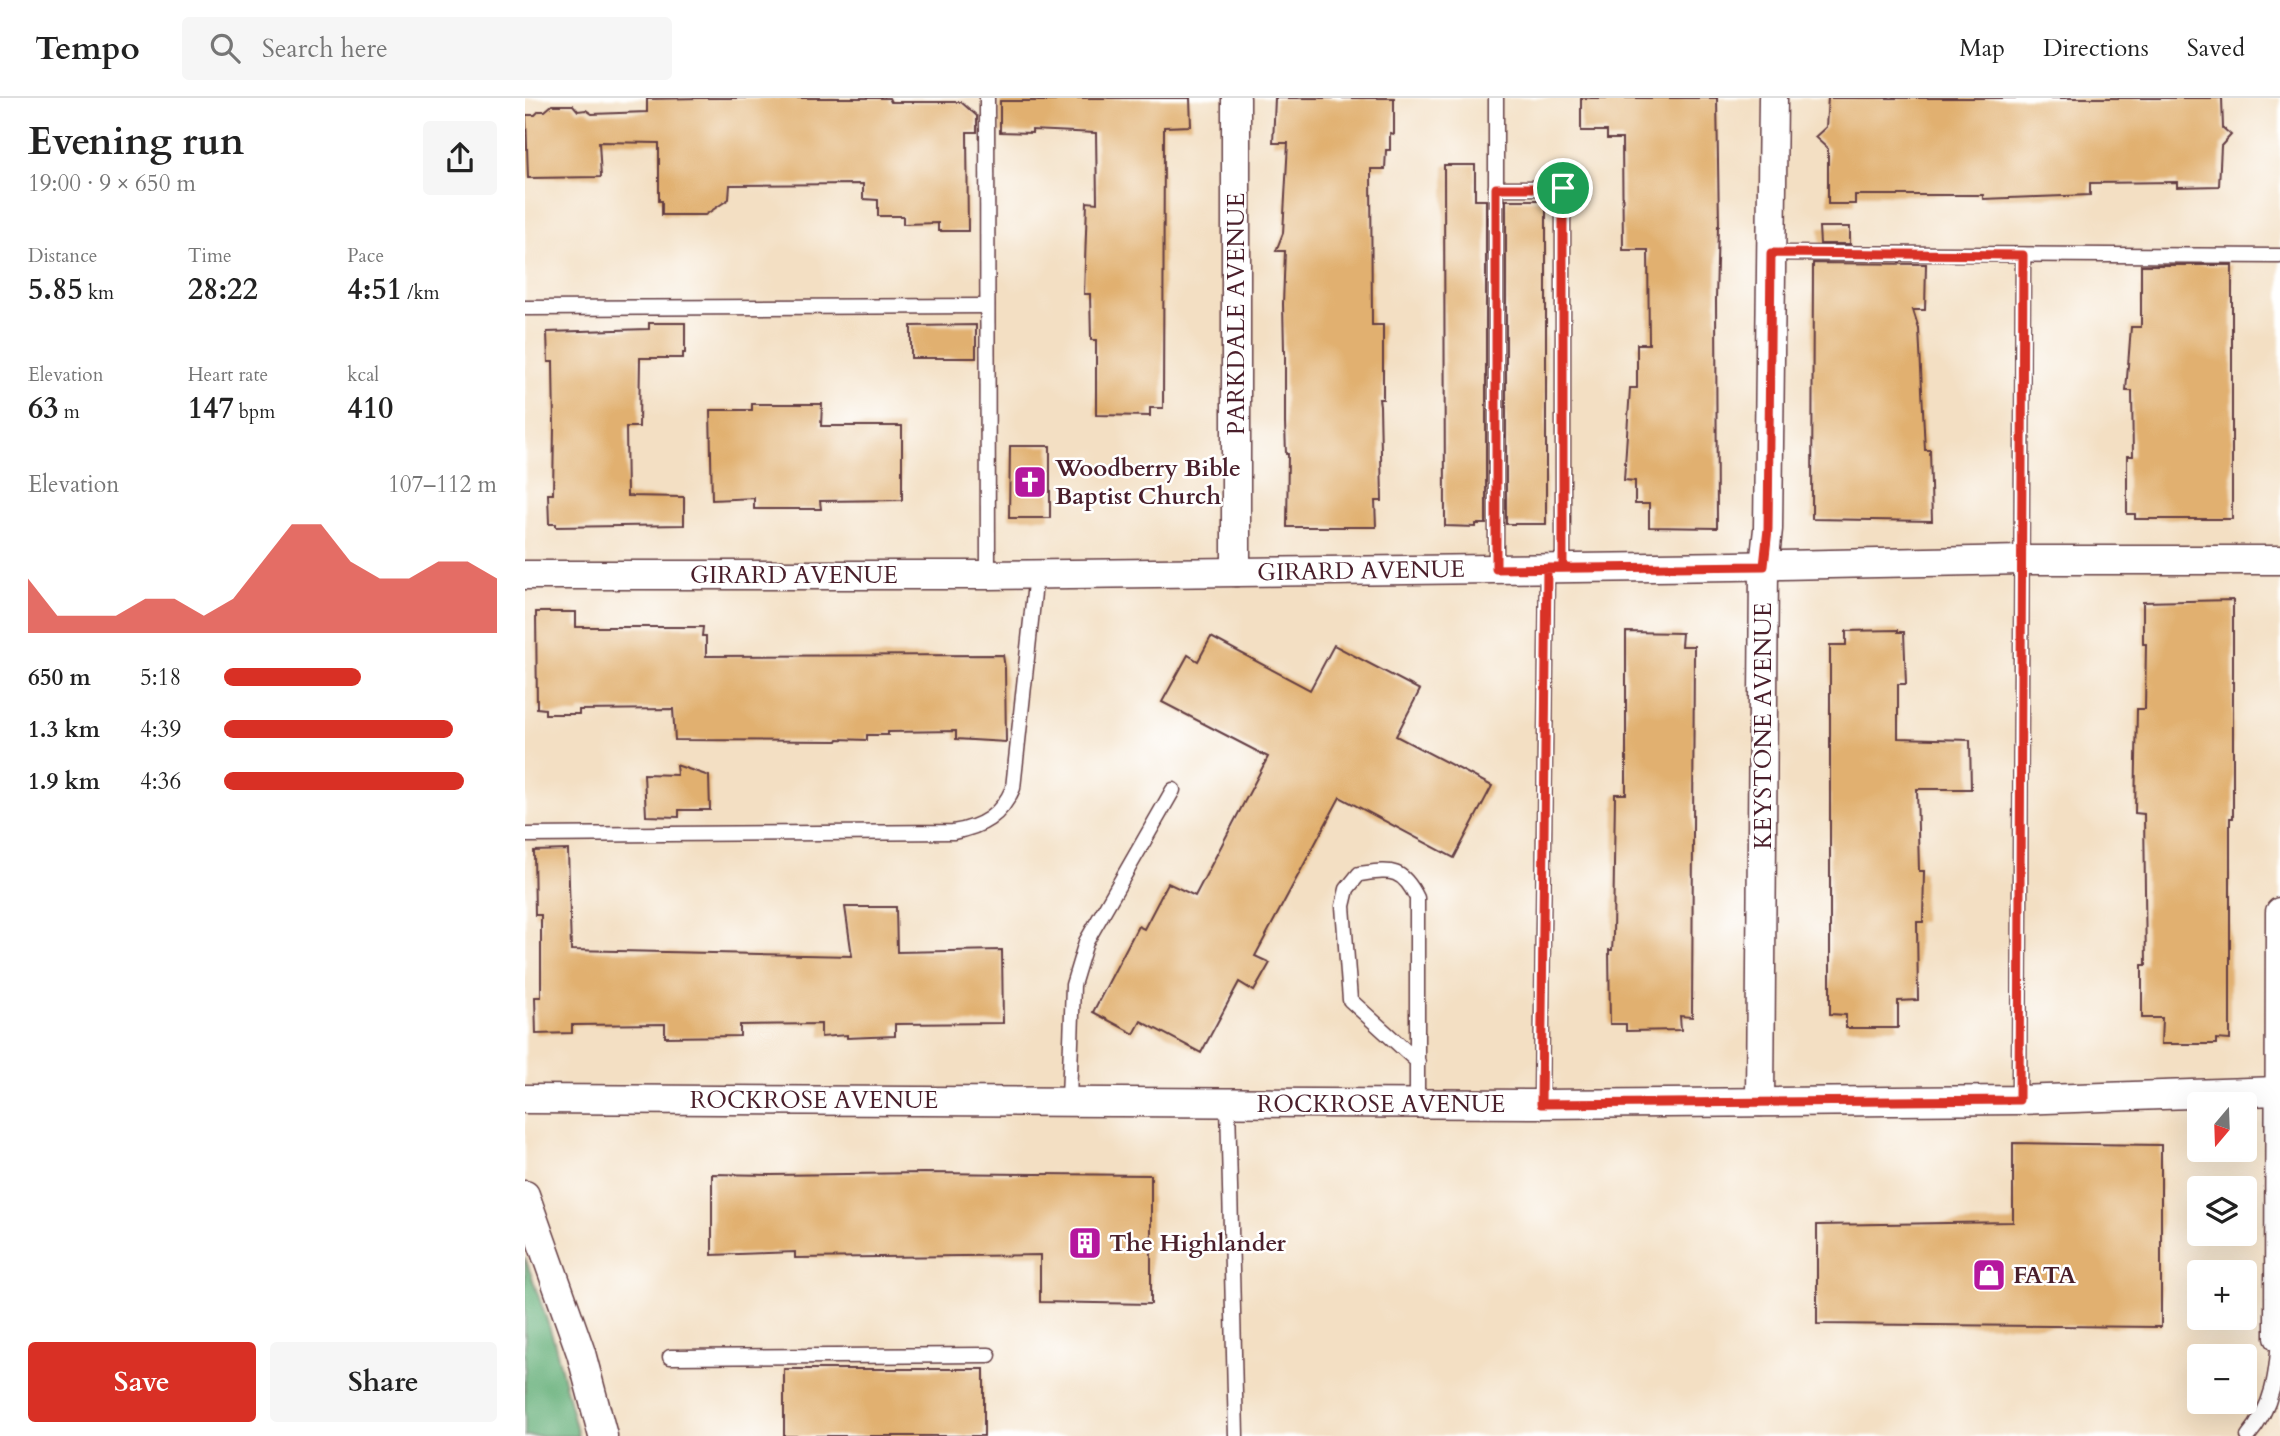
<!DOCTYPE html>
<html lang="en">
<head>
<meta charset="utf-8">
<style>
  body { margin:0; font-family:Cardo,serif; background:#f6f6f6; color:#222; height:100vh; display:flex; flex-direction:column; font-size:26px; white-space:nowrap }
  * { box-sizing:border-box; margin:0 }
  p { font-size:23px; color:#767676 }
  .icon { flex:none; width:38px; height:38px; fill:none; stroke:currentColor; stroke-width:2; stroke-linecap:round; stroke-linejoin:round }
  .map { position:relative; flex:1; overflow:hidden }
  .sheet { display:flex; flex-direction:column; background:#fff; width:525px }
  .sheet>* { flex:none }
  .needle { width:46px; rotate:199deg }
  .buttons { position:absolute; left:1662px; top:994px; display:grid; gap:14px }
  .buttons a { display:grid; place-items:center; width:70px; height:70px; border-radius:7px; background:#fff; box-shadow:0 7px 28px #0002; font-size:35px }
  .pin { position:absolute; display:grid; place-items:center; width:60px; height:60px; color:#fff; margin:-30px; border:4px solid #fff; border-radius:50%; box-shadow:0 2px 7px #0007 }
  .round { display:grid; place-items:center; flex:none; width:74px; height:74px; border-radius:7px; background:#f6f6f6 }
  .overview { display:flex; align-items:center; justify-content:space-between; height:119px; padding:0 28px }
  h1 { font-size:38px; font-weight:700; line-height:52px }
  .stats { display:grid; grid-template-columns:repeat(3,1fr); gap:10px; height:119px; padding:7px 28px }
  .stats div { display:grid; align-content:center }
  .stats b { font-size:30px; font-weight:700 }
  .stats small { font-size:19px; font-weight:400 }
  .stats p { font-size:19px }
  .chart { height:196px; padding:14px 28px }
  .chart p { display:flex; justify-content:space-between }
  .chart svg { width:100%; height:126px; margin-top:7px; fill:#d93025; opacity:.7 }
  .cta { display:flex; gap:14px; margin-top:auto; padding:14px 28px }
  .cta a { flex:1; height:80px; border-radius:7px; background:#d93025; color:#fff; font-size:28px; font-weight:700; line-height:80px; text-align:center }
  .cta a+a { background:#f6f6f6; color:#222 }
  ul { padding:0 28px; list-style:none; font-size:23px }
  li { display:grid; grid-template-columns:112px 84px 1fr; align-items:center; height:52px }
  li i { height:18px; border-radius:9px; background:#d93025 }
  header { display:flex; align-items:center; gap:42px; box-sizing:border-box; height:98px; padding:0 35px; background:#fff; border-bottom:2px solid #e0e0e0 }
  header strong { font-size:33px }
  nav { display:flex; gap:38px; margin-inline-start:auto; font-size:24px }
  .search { width:490px; height:63px; background:#f6f6f6; display:flex; align-items:center; gap:18px; box-sizing:border-box; padding:0 24px; border-radius:7px; color:#767676; font-size:26px }
  main { display:flex; flex:1; min-height:0 }
  .map>svg:first-child { display:block }
  .forest { fill:#63ae77; stroke:#566651; stroke-width:2 }
  .building { fill:#e1b070 }
  .lines { fill:none; stroke-linecap:round; stroke-linejoin:round }
  .lane-casing { stroke:#633c42; stroke-width:17 }
  .street-casing { stroke:#633c42; stroke-width:31 }
  .lane { stroke:#fff; stroke-width:14 }
  .street { stroke:#fff; stroke-width:28 }
  .route-casing { stroke:#fff; stroke-width:14 }
  .route { stroke:#d93025; stroke-width:9 }
  .labels { text-anchor:middle; dominant-baseline:central; stroke-width:5; stroke-linejoin:round; paint-order:stroke }
  .street-label { font-size:24px; fill:#4a1f2b; stroke:#fff }
  .poi-label { font-size:24px; font-weight:bold; fill:#4a1f2b; stroke:#fff; text-anchor:start }
</style>
</head>
<body>
<header>
<strong>Tempo</strong>
<div class="search"><svg class="icon" aria-label="search" viewBox="0 0 24 24"><circle cx="10" cy="10" r="6"/><path d="M15 15l6 6"/></svg>Search here</div>
<nav><a>Map</a><a>Directions</a><a>Saved</a></nav>
</header>
<main>
<section class="sheet">
<div class="overview"><div><h1>Evening run</h1><p>19:00 · 9 × 650 m</p></div><a class="round"><svg class="icon" aria-label="share" viewBox="0 0 24 24"><path d="M12 15V3M7 8l5-5 5 5M5 13v7h14v-7"/></svg></a></div>
<div class="stats">
<div><p>Distance</p><b>5.85<small> km</small></b></div>
<div><p>Time</p><b>28:22</b></div>
<div><p>Pace</p><b>4:51<small> /km</small></b></div>
</div>
<div class="stats">
<div><p>Elevation</p><b>63<small> m</small></b></div>
<div><p>Heart rate</p><b>147<small> bpm</small></b></div>
<div><p>kcal</p><b>410</b></div>
</div>
<div class="chart"><p><span>Elevation</span>107–112 m</p>
<svg viewBox="0 0 160 44" preserveAspectRatio="none"><path d="M0 44V25L10 38L20 38L30 38L40 32L50 32L60 38L70 32L80 19L90 6L100 6L110 19L120 25L130 25L140 19L150 19L160 25V44z"/></svg>
</div>
<ul>
<li><b>650 m</b>5:18<i style="width:50%"></i></li>
<li><b>1.3 km</b>4:39<i style="width:84%"></i></li>
<li><b>1.9 km</b>4:36<i style="width:88%"></i></li>
</ul>
<div class="cta"><a>Save</a><a>Share</a></div>
</section>
<div class="map">
<svg width="1755" height="1338" viewBox="0 0 1755 1338">
  <rect width="100%" height="100%" fill="#fff"/>
  <filter id="ink" filterUnits="userSpaceOnUse"><feTurbulence type="fractalNoise" baseFrequency=".0143" numOctaves="2"/><feDisplacementMap in="SourceGraphic" scale="14" xChannelSelector="R" yChannelSelector="G"/><feConvolveMatrix kernelMatrix="1 2 1 2 8 2 1 2 1" color-interpolation-filters="sRGB"/></filter>
  <filter id="wash" filterUnits="userSpaceOnUse"><feTurbulence type="fractalNoise" baseFrequency=".00686" numOctaves="4" result="noise"/><feDisplacementMap in="SourceGraphic" scale="28" xChannelSelector="R" yChannelSelector="G"/><feGaussianBlur stdDeviation="1.57" result="paint"/><feColorMatrix in="noise" values="0 0 0 0 0 0 0 0 0 0 0 0 0 0 0 0 0 1.4 0 .05"/><feComposite in="paint" operator="in"/></filter>
  <g filter="url(#wash)">
    <rect width="100%" height="100%" fill="#f3dfc3"/>
    <!-- forest -->
    <polygon class="forest" points="0,1159 29,1243 53,1338 0,1338"/>
    <g id="blocks">
      <!-- building -->
      <g class="building">
        <polygon points="176,0 364,0 366,4 436,4 452,18 452,34 442,34 443,133 413,133 413,125 378,126 378,118 353,118 353,102 338,101 338,86 205,87 204,101 180,117 137,117 137,103 134,103 134,45 74,44 76,79 3,80 1,17 10,17 14,13 20,13 27,7 48,7 53,13 61,12 67,16 122,14 122,1"/>
        <polygon points="530,0 665,0 666,28 639,29 638,310 625,310 625,318 571,317 571,242 566,242 565,196 559,196 562,104 572,105 571,35 507,32 507,35 475,34 475,3 530,3"/>
        <polygon points="750,0 869,0 869,36 865,35 865,52 861,52 860,71 846,71 847,227 858,227 858,301 854,301 855,307 857,403 850,403 851,429 762,429 763,356 761,356 760,325 760,252 759,252 758,206 760,153 751,153 758,135 763,45 748,45"/>
        <polygon points="1056,0 1192,0 1194,128 1193,128 1191,202 1192,430 1124,429 1124,406 1110,406 1110,383 1099,382 1105,290 1112,290 1112,246 1124,246 1123,152 1098,152 1097,41 1082,41 1082,33 1056,33"/>
        <polygon points="1303,0 1697,0 1698,30 1706,37 1696,48 1694,88 1652,89 1652,84 1565,85 1565,97 1458,101 1458,97 1330,97 1330,106 1303,106 1303,51 1290,39 1301,29"/>
        <polygon points="919,67 950,67 950,102 961,102 961,426 951,426 951,429 920,428"/>
        <rect x="981" y="102" width="40" height="324"/>
        <polygon points="1294,129 1325,129 1325,146 1295,146"/>
        <polygon points="1288,165 1401,166 1400,212 1388,212 1394,231 1400,352 1405,352 1407,423 1287,421"/>
        <polygon points="1616,167 1707,167 1707,421 1610,421 1610,416 1602,416 1602,358 1608,358 1607,293 1601,293 1606,229 1616,229"/>
        <polygon points="124,225 160,225 160,255 158,255 158,260 115,260 114,329 101,329 102,398 159,399 159,427 31,429 31,426 24,426 23,396 28,396 29,329 28,264 23,264 22,234 124,231"/>
        <polygon points="451,227 451,260 386,260 386,228"/>
        <polygon points="227,306 297,306 296,328 377,328 377,402 295,403 296,411 229,411 229,400 187,402 185,312 227,312"/>
        <polygon points="485,348 525,348 525,420 484,420"/>
        <polygon points="1708,502 1708,720 1705,720 1705,942 1691,941 1691,946 1636,946 1637,920 1617,920 1617,867 1621,867 1619,716 1610,715 1612,611 1620,611 1621,546 1618,546 1618,504"/>
        <polygon points="11,514 51,514 51,529 178,529 177,538 181,538 181,558 478,557 480,570 481,644 431,641 431,633 363,634 363,637 342,637 342,642 313,641 312,643 150,642 148,611 54,612 54,616 20,616 20,611 12,610"/>
        <polygon points="1373,532 1373,534 1379,534 1381,586 1373,586 1373,640 1445,642 1446,691 1392,691 1394,773 1399,773 1398,824 1392,824 1393,902 1373,903 1373,930 1321,930 1321,917 1305,916 1305,547 1321,547 1321,533"/>
        <polygon points="1101,534 1157,535 1156,548 1169,548 1167,919 1155,918 1156,932 1101,933 1101,926 1085,926 1084,852 1087,852 1088,838 1090,696 1101,696"/>
        <polygon points="686,539 785,592 809,547 895,592 871,638 967,688 929,760 815,699 730,858 745,865 729,893 714,884 676,955 616,923 609,936 568,914 613,828 619,831 643,785 670,798 743,659 637,604 663,557 673,563"/>
        <polygon points="151,667 184,678 185,712 154,712 154,719 121,718 119,676 152,677"/>
        <polygon points="43,752 46,852 327,858 320,809 371,809 372,854 477,852 478,925 370,926 370,938 322,940 322,937 296,939 296,926 215,927 215,938 140,939 140,926 47,927 47,935 11,936 10,899 16,899 16,817 10,817 9,753"/>
        <polygon points="1488,1045 1636,1047 1636,1229 1292,1226 1292,1127 1488,1124"/>
        <polygon points="399,1075 626,1077 626,1206 515,1204 515,1157 270,1160 270,1154 187,1157 187,1076 246,1077"/>
        <rect x="259" y="1271" width="200" height="67"/>
      </g>
    </g>
  </g>
  <g filter="url(#ink)">
    <use href="#blocks" fill-opacity="0" stroke="#633c42" stroke-width="2"/>
    <g class="lines">
      <defs>
        <g id="lane">
          <polyline points="462,0 463,477"/>
          <polyline points="971,0 971,471"/>
          <polyline points="971,90 1038,90 1038,470"/>
          <polyline points="1246,155 1755,158"/>
          <polyline points="0,210 462,208"/>
          <path d="M 0,737 L 428,734 C 457,729 476,718 488,690 L 511,476"/>
          <polyline points="544,1002 548,887 561,844 648,692"/>
          <polyline points="1494,1002 1498,157"/>
          <path d="M 892,1005 L 892,800 C 877,769 866,772 834,776 L 822,791 L 818,808 L 825,902 L 893,964"/>
          <polyline points="703,1006 711,1338"/>
          <polyline points="1016,1006 1022,470"/>
          <polyline points="145,1259 464,1257"/>
          <path d="M 1723,1338 C 1748,1309 1752,1276 1754,1239"/>
        </g>
        <g id="street">
          <polyline points="711,474 711,0"/>
          <polyline points="0,477 463,477 1209,468 1497,462 1755,462"/>
          <polyline points="0,1001 1016,1006 1494,1002 1753,993"/>
          <polyline points="1235,1004 1239,468 1243,431 1248,0"/>
          <polyline points="0,1097 56,1255 78,1338"/>
          <polyline points="1754,1239 1755,814"/>
        </g>
      </defs>
      <!-- lane casing -->
      <use href="#lane" class="lane-casing"/>
      <!-- street casing -->
      <use href="#street" class="street-casing"/>
      <!-- lane -->
      <use href="#lane" class="lane"/>
      <!-- street -->
      <use href="#street" class="street"/>
    </g>
  </g>
  <g class="lines" filter="url(#ink)">
    <defs>
      <polyline id="route" points="1038,90 1038,470 1022,470 1016,1006 1494,1002 1498,157 1246,155 1243,431 1239,468 971,471 971,90 1038,90"/>
    </defs>
    <!-- route casing -->
    <use href="#route" class="route-casing"/>
    <!-- route -->
    <use href="#route" class="route"/>
  </g>
  <!-- icons -->
  <defs>
    <symbol id="church-square" viewBox="-11 -11 22 22"><rect x="-9" y="-9" width="18" height="18" rx="4" fill="#b5179e" stroke="#fff"/><path d="M-1.2-6h2.4v3.5h3.3v2.4h-3.3V6h-2.4V-.1h-3.3v-2.4h3.3Z" fill="#fff"/></symbol>
    <symbol id="building-square" viewBox="-11 -11 22 22"><rect x="-9" y="-9" width="18" height="18" rx="4" fill="#b5179e" stroke="#fff"/><path d="M-4-6H4V6H1V3H-1V6H-4ZM-2.5-4.3h1.7v1.8h-1.7ZM.8-4.3h1.7v1.8H.8ZM-2.5-1h1.7V.8h-1.7ZM.8-1h1.7V.8H.8Z" fill="#fff"/></symbol>
    <symbol id="shop-square" viewBox="-11 -11 22 22"><rect x="-9" y="-9" width="18" height="18" rx="4" fill="#b5179e" stroke="#fff"/><path d="M-5-2.5h2.3a2.7 3.5 0 0 1 5.4 0H5L5.5 6h-11ZM-1.5-2.5h3a1.5 2.3 0 0 0-3 0Z" fill="#fff"/></symbol>
  </defs>
  <g fill-rule="evenodd">
    <use href="#church-square" x="486" y="365" width="38" height="38"/>
    <use href="#building-square" x="541" y="1126" width="38" height="38"/>
    <use href="#shop-square" x="1445" y="1158" width="38" height="38"/>
  </g>
  <g class="labels">
    <!-- street labels -->
    <g class="street-label">
      <text transform="translate(711 216) rotate(-90)">PARKDALE AVENUE</text>
      <text transform="translate(836 473) rotate(-1)">GIRARD AVENUE</text>
      <text x="269" y="477">GIRARD AVENUE</text>
      <text transform="translate(1238 628) rotate(-90)">KEYSTONE AVENUE</text>
      <text x="289" y="1002">ROCKROSE AVENUE</text>
      <text x="856" y="1006">ROCKROSE AVENUE</text>
    </g>
    <!-- poi labels -->
    <g class="poi-label">
      <text x="530" y="370">Woodberry Bible<tspan x="530" dy="28">Baptist Church</tspan></text>
      <text x="584" y="1145">The Highlander</text>
      <text x="1488" y="1177">FATA</text>
    </g>
  </g>
</svg>
<div class="buttons">
<a><svg class="needle" viewBox="-14 -14 28 28"><path d="M0-13l5 13h-10z" fill="#e53935"/><path d="M0 13l5-13h-10z" fill="#767676"/></svg></a>
<a><svg class="icon" aria-label="layers" viewBox="0 0 24 24"><path d="M12 4l9 5-9 5-9-5zM3 14l9 5 9-5"/></svg></a>
<a>+</a>
<a>−</a>
</div>
<div class="pin" style="left:1038px;top:90px;background:#1e9e55"><svg class="icon" aria-label="arrive" viewBox="0 0 24 24"><path d="M6 21V4h12l-3 4 3 4H6"/></svg></div>
</div>
</main>
</body>
</html>
